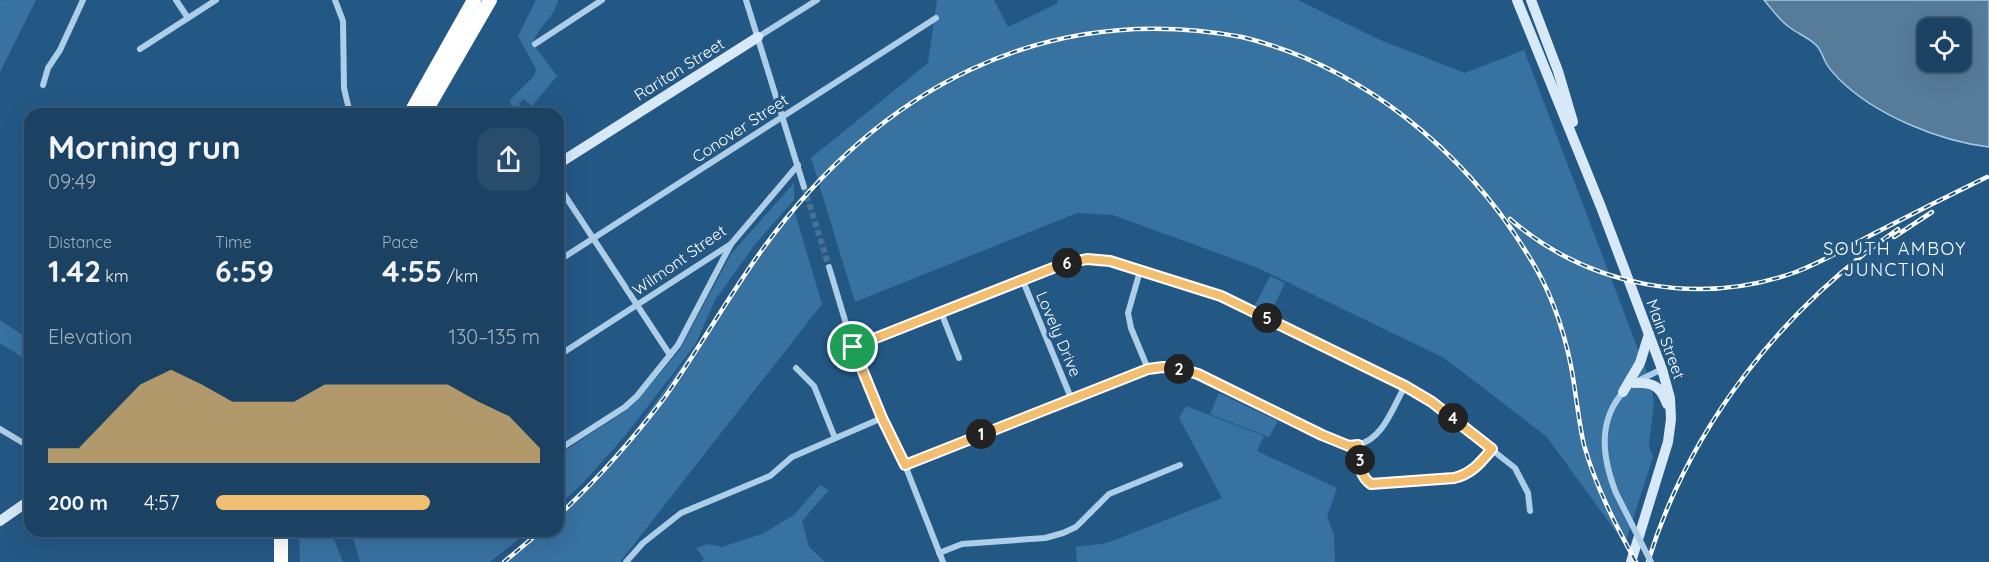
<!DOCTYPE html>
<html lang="en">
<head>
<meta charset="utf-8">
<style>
  body { margin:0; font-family:Quicksand,sans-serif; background:#284d6c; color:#f1f3f6; height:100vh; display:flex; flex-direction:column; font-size:22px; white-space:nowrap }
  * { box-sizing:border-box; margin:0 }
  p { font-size:20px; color:#a0b0be }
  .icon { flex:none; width:33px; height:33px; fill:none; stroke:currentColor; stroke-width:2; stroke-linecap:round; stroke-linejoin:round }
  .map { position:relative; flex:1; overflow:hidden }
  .sheet { position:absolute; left:24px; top:108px; width:540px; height:429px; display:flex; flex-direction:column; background:#1b4263; border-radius:18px; box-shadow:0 6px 24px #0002,0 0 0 2px #395b78 }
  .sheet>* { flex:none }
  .buttons { position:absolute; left:1917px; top:18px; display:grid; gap:12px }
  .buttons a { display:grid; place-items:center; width:54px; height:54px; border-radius:12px; background:#1b4263; box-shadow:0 6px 24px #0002,0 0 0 2px #395b78; font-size:30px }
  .pin { position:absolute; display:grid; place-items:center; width:51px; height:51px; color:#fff; margin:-26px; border:3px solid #fff; border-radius:50%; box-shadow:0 2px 6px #0007 }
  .km { position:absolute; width:30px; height:30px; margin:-15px; border-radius:50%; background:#222; color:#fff; font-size:16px; line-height:30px; text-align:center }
  .round { display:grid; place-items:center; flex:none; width:63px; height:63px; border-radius:18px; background:#284d6c }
  .summary { display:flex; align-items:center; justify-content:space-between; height:102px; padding:0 24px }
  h1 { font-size:33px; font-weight:800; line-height:45px }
  .metrics { display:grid; grid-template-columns:repeat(3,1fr); gap:9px; height:102px; padding:6px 24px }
  .metrics div { display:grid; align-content:center }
  .metrics b { font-size:30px; font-weight:800 }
  .metrics small { font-size:16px; font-weight:400 }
  .metrics p { font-size:16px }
  .chart { height:168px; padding:12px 24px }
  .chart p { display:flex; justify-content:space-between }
  .chart svg { width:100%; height:108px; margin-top:6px; fill:#f2bf71; opacity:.7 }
  ul { padding:0 24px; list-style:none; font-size:20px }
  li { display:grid; grid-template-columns:96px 72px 1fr; align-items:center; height:45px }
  li i { height:15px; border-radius:8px; background:#f2bf71 }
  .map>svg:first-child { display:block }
  .green { fill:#3872a1 }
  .water { fill:#577c9a; stroke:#a1cae9; stroke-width:1.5; fill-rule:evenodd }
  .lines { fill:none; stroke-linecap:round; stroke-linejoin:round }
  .street-tunnel { stroke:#457196; stroke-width:6; stroke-dasharray:6 3; stroke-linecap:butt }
  .street { stroke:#adcee8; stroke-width:6 }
  .secondary { stroke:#d7e8f7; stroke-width:10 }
  .highway { stroke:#fff; stroke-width:14 }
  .rail-casing { stroke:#fff; stroke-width:4.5 }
  .rail { stroke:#245884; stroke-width:2; stroke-dasharray:7; stroke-linecap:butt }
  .street-bridge { stroke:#adcee8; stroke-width:6 }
  .route-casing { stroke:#fff; stroke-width:12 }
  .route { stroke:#f2bf71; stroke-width:8 }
  .labels { text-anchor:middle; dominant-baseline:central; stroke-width:6; stroke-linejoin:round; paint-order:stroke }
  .street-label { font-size:16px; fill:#fff; stroke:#245884 }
  .neighbourhood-label { font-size:18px; letter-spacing:1.5px; fill:#fff; stroke:#245884 }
</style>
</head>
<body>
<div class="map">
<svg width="1989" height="562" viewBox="0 0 1989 562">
  <rect width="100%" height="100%" fill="#245884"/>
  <!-- green -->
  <g class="green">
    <polygon points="1,0 36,0 0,72 0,2"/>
    <path d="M 536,0 L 558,0 C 555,17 537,27 533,44 L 557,76 L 532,106 L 523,99 L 519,104 L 525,114 L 513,114 L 510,100 L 534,76 L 536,69 L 518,36 Z"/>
    <polygon points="937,0 994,0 1008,27 1058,3 1057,0 1298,0 1380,40 1465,73 1524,50 1649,378 1654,401 1649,446 1653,457 1625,544 1546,436 1444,358 1256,267 1113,215 1077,213 855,302 811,158 928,63"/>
    <polygon points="794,183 794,200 756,243 715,300 695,345 624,437 581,485 558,506 558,455 624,412 640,397 679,351 731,254"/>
    <polygon points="794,210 822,304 620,562 502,562 536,531 558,531 558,511 614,460"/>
    <polygon points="1270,276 1285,283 1271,312 1255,305"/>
    <polygon points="0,320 30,340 30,362 0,343"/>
    <polygon points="1219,393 1278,421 1269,437 1210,414"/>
    <polygon points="1186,406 1264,436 1257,451 1337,488 1327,517 1334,535 1335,562 1077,562 1076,547 1107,543 1222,498 1179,418"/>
    <polygon points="820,485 829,490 802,521 809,547 825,562 701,562 704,559 696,548 708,544 722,547 762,534 794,515"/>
    <polygon points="299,531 327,531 335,542 343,562 300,562"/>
    <polygon points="351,531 377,531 379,533 418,531 529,531 490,562 360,562"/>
  </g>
  <!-- water -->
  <path class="water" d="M 1764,0 L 1989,0 L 1989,147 C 1939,141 1875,115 1839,79 C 1834,74 1828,68 1825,61 C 1822,55 1821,50 1816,45 C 1808,37 1798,34 1789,27 C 1779,20 1772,9 1764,0 ZM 1928,28 L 1960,28 L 1960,62 L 1928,62 Z"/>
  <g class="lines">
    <!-- street-tunnel -->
    <polyline class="street-tunnel" points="804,187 829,267"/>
    <!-- street -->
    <g class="street">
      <polyline points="176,0 188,18"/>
      <polyline points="335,0 343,21 344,88 350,114"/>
      <polyline points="746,0 804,187"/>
      <polyline points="758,37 817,0"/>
      <polyline points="535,44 602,0"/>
      <polyline points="140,49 216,0"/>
      <polyline points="43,85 48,68 60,50 83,0"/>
      <polyline points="558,185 670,355"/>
      <polyline points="558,261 936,18"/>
      <polyline points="829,267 853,347 882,418 905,465 943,562"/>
      <polyline points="1140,271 1128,313 1131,328 1148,369"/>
      <polyline points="1023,281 1071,398"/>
      <polyline points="941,312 959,358"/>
      <polyline points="853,347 1063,264 1087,259 1109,261 1221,296 1405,386 1432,402 1515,468 1528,493 1530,511"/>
      <polyline points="558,356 731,244 798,165"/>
      <polyline points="796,368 814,386 835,438"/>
      <polyline points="1636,382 1662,369"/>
      <polyline points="0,429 30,447"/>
      <path d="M 1358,445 C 1360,461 1358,475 1371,484 L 1454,478 C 1472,473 1481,462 1492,449"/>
      <polyline points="558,450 625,407 637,396 678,345 731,244"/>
      <path d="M 905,465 L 1148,369 C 1166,367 1181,369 1198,374 C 1222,386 1340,449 1357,445 C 1383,440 1393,407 1405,386"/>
      <path d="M 1616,493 C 1602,457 1597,420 1625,390"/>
      <polyline points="939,553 962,544 1045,538 1063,533 1076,527 1109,494 1180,465"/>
      <polyline points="626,562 643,543 681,513 770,476 792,457 882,418"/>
    </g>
    <!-- secondary -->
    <g class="secondary">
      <polyline points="1517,0 1601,207 1662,369 1670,398 1671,419 1668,442 1631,562"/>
      <polyline points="1531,0 1558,71 1573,122"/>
      <polyline points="558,164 758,37"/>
      <path d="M 1634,383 C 1652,382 1661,386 1667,404"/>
      <polyline points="1623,392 1640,363 1649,334"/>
      <polyline points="0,521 30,500"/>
    </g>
    <!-- highway -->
    <g class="highway">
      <polyline points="410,114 474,0"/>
      <polyline points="424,114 490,0"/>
      <polyline points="281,531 281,562"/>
    </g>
    <defs>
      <g id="rail">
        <path d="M 1510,219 C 1589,287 1698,307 1796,272 C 1824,261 1850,246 1877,232 C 1914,213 1950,195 1987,177"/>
        <polyline points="1894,237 1932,212"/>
        <path d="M 558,516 C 597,480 633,439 665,397 C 699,349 728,297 762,250 C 877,91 1041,0 1242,37 C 1361,66 1465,151 1528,255 C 1550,289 1563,326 1571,366 C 1576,392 1578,419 1584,445 C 1596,487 1615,524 1636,562"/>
        <polyline points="504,562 541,531"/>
        <path d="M 1648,562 C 1689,427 1783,308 1898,229"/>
      </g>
    </defs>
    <!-- rail casing -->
    <use href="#rail" class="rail-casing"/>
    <!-- rail -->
    <use href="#rail" class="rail"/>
    <!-- street-bridge -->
    <polyline class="street-bridge" points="1616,493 1651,562"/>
  </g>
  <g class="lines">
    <defs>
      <path id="route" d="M 1087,259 L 1110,261 L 1221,296 L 1405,386 L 1432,402 L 1492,449 C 1481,462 1472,474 1454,478 L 1371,484 C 1358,475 1360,461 1358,445 L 1349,446 L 1322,435 L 1198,374 L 1178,368 L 1163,367 L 1148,369 L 905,465 L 882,418 L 853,347 L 1063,264 Z"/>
    </defs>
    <!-- route casing -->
    <use href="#route" class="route-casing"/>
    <!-- route -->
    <use href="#route" class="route"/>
  </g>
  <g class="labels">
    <!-- street labels -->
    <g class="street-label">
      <text transform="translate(679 69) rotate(-32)">Raritan Street</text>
      <text transform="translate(740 128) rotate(-33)">Conover Street</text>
      <text transform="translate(679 260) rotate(-35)">Wilmont Street</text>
      <text transform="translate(1059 334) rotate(67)">Lovely Drive</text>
      <text transform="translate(1666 339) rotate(70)">Main Street</text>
    </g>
    <!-- neighbourhood labels -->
    <g class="neighbourhood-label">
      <text x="1895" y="248">SOUTH AMBOY<tspan x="1895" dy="21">JUNCTION</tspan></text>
    </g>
  </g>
</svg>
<div class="buttons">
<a><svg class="icon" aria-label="locate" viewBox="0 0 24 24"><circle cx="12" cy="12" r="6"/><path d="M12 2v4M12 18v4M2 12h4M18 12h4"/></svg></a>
</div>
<div class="pin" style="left:853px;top:347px;background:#1e9e55"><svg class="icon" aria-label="arrive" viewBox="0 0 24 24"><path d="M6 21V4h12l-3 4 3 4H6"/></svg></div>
<b class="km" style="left:981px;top:434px">1</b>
<b class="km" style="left:1179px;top:369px">2</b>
<b class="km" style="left:1360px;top:460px">3</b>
<b class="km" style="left:1453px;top:418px">4</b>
<b class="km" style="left:1267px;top:318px">5</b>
<b class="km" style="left:1067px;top:263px">6</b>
<section class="sheet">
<div class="summary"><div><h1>Morning run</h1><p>09:49</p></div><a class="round"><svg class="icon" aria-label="share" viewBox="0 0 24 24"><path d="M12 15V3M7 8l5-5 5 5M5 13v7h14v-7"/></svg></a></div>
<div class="metrics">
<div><p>Distance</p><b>1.42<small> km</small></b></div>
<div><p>Time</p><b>6:59</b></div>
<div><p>Pace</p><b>4:55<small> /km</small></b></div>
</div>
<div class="chart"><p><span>Elevation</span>130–135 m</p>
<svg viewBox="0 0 160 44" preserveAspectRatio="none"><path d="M0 44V38L10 38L20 25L30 12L40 6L50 12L60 19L70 19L80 19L90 12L100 12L110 12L120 12L130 12L140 19L150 25L160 38V44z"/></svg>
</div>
<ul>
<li><b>200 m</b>4:57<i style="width:66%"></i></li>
</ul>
</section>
</div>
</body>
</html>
